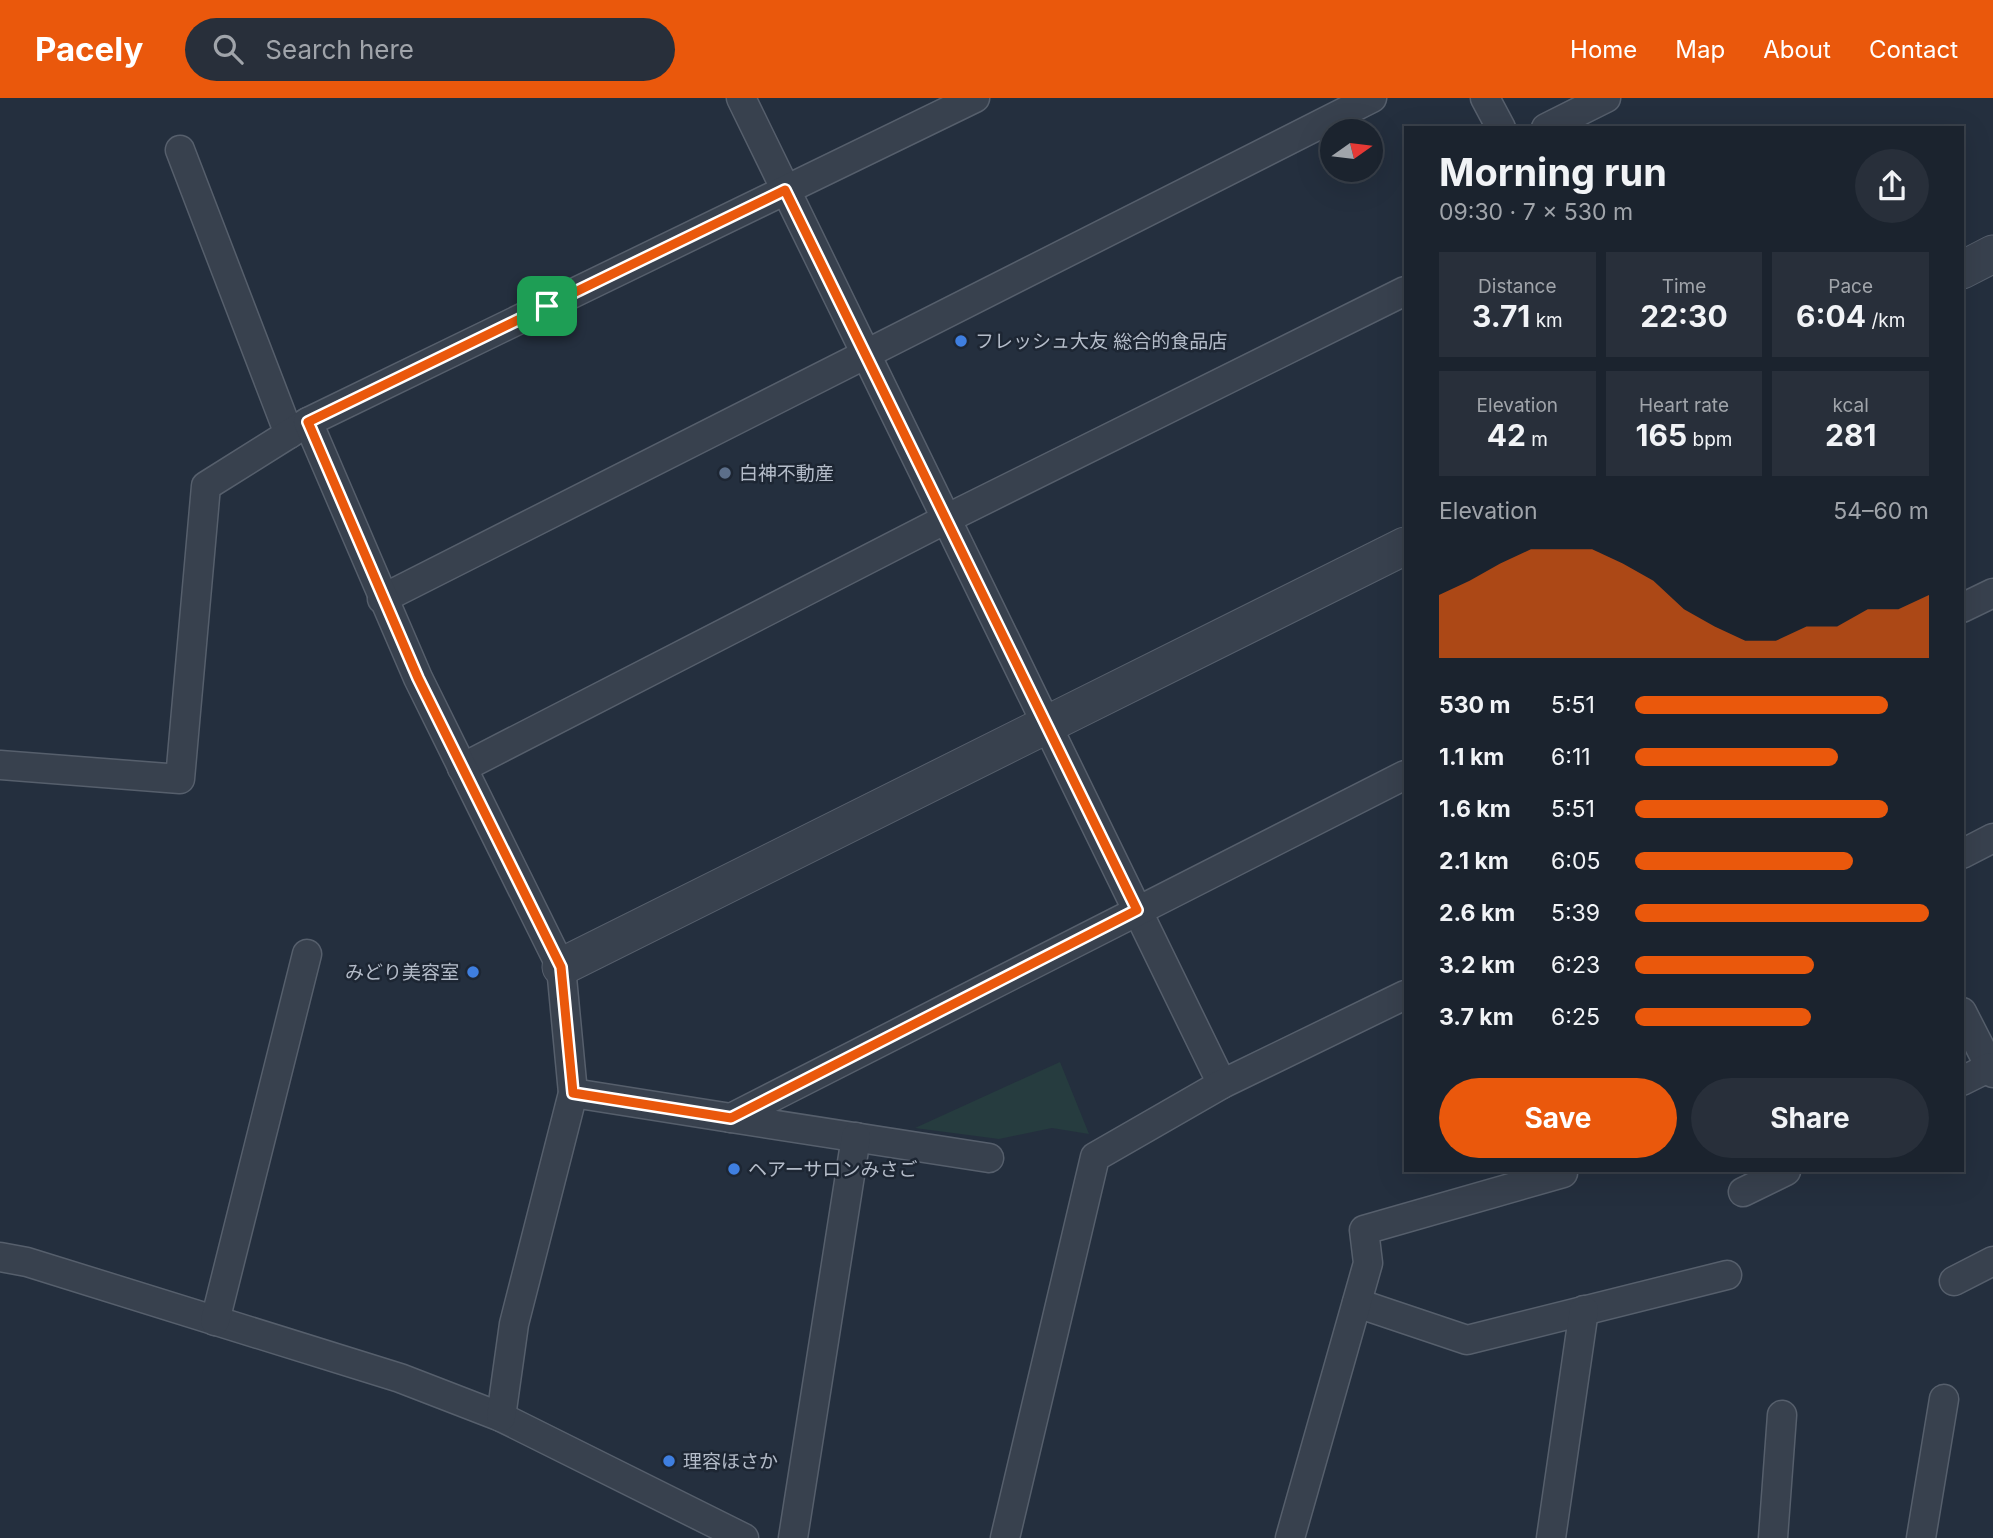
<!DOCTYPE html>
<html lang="en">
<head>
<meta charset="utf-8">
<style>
  body { margin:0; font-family:Inter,"Noto Sans JP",sans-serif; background:#282f3a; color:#f1f3f6; height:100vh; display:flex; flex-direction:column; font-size:26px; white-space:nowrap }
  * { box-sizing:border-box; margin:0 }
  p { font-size:23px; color:#a0a4aa }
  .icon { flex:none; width:38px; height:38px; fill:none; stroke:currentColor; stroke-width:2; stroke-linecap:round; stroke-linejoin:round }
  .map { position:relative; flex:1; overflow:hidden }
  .side { position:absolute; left:1404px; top:28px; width:560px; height:1046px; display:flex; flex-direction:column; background:#1b232e; border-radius:0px; box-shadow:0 7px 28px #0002,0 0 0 2px #39404a }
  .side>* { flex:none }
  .needle { width:46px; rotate:76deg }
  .controls { position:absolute; left:1320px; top:21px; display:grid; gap:14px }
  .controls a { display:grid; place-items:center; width:63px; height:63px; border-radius:50%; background:#1b232e; box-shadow:0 7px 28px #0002,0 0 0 2px #39404a; font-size:35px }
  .pin { position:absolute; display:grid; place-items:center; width:60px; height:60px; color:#fff; margin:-30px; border-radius:14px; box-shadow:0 4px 10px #0006 }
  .round { display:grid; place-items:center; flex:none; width:74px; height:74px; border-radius:37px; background:#282f3a }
  .head { display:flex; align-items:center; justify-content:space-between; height:119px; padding:0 35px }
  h1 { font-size:38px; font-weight:700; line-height:52px }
  .metrics { display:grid; grid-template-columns:repeat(3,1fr); gap:10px; height:119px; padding:7px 35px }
  .metrics div { display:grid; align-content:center; border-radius:0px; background:#282f3a; text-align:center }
  .metrics b { font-size:30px; font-weight:700 }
  .metrics small { font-size:19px; font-weight:400 }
  .metrics p { font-size:19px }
  .chart { height:196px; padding:14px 35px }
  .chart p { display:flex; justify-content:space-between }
  .chart svg { width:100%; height:126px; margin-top:7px; fill:#ea580c; opacity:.7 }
  .primary-button { display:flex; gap:14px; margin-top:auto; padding:14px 35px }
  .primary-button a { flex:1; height:80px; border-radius:42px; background:#ea580c; color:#fff; font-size:28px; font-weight:700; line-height:80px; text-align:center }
  .primary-button a+a { background:#282f3a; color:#f1f3f6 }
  ul { padding:0 35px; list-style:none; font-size:23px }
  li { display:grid; grid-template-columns:112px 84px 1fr; align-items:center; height:52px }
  li i { height:18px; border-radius:9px; background:#ea580c }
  header { display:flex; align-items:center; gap:42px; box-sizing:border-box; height:98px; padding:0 35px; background:#ea580c; color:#fff }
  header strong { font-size:33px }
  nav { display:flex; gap:38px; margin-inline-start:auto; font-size:24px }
  .search { width:490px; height:63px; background:#282f3a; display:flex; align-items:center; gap:18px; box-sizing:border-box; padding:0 24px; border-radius:38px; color:#a0a4aa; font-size:26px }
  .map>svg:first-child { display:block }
  .green { fill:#263c3f }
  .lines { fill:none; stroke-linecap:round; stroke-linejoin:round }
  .minor-casing { stroke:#565f6c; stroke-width:31 }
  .tertiary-casing { stroke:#565f6c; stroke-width:39 }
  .minor { stroke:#38414e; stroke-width:28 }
  .tertiary { stroke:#38414e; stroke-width:37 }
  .route-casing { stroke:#fff; stroke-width:14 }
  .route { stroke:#ea580c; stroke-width:9 }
  .shop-dot { fill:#3f7fe0; stroke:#1d2633; stroke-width:2.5 }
  .service-dot { fill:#5c6f8a; stroke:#1d2633; stroke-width:2.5 }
  .labels { text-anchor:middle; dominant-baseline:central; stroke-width:5; stroke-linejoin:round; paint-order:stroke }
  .poi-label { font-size:19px; fill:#b4bcc9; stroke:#1d2633; text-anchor:start }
</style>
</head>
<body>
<header>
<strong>Pacely</strong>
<div class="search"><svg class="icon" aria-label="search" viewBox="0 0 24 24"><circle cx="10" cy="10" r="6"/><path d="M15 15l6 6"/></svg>Search here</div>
<nav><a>Home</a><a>Map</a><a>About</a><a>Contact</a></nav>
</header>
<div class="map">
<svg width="1993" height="1440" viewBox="0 0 1993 1440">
  <rect width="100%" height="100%" fill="#242f3e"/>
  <!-- green -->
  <polygon class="green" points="1060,964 1089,1036 1052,1030 999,1041 915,1030"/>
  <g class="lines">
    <defs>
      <g id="minor">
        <polyline points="741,0 1222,986"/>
        <polyline points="1485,0 1501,30"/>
        <polyline points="1546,30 1606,0"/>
        <polyline points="180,52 289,336"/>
        <polyline points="382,501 1372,0"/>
        <polyline points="1962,510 1993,495"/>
        <polyline points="0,667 180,681 206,388 308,324"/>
        <polyline points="462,670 946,421 1405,193"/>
        <polyline points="1962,756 1993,740"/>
        <polyline points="1962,914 1993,975"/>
        <polyline points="1962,983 1990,969"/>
        <polyline points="573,995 731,1020 1405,677"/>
        <polyline points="731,1020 989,1060"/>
        <polyline points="1743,1094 1786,1073"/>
        <polyline points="0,1159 27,1164 400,1280 501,1319 744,1440"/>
        <polyline points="1954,1183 1993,1163"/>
        <polyline points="1357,1205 1467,1242 1727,1177"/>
        <polyline points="215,1223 307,856"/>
        <polyline points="501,1319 514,1226 573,995 561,869 418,580 308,324 975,0"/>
        <polyline points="793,1440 856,1039"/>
        <polyline points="1005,1440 1095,1059 1222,986 1405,897"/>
        <polyline points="1290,1440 1368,1165 1364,1132 1563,1075"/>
        <polyline points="1551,1440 1584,1212"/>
        <polyline points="1773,1440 1782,1317"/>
        <polyline points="1921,1440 1944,1301"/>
      </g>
      <g id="tertiary">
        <polyline points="1962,172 1993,156"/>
        <polyline points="561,869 1405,448"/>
      </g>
    </defs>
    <!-- minor casing -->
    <use href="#minor" class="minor-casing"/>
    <!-- tertiary casing -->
    <use href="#tertiary" class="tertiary-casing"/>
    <!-- minor -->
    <use href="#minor" class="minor"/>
    <!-- tertiary -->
    <use href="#tertiary" class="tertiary"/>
  </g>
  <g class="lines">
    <defs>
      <polygon id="route" points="785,92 1137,812 731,1020 573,995 561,869 418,580 308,324"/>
    </defs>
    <!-- route casing -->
    <use href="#route" class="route-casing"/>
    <!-- route -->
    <use href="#route" class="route"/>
  </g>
  <!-- markers -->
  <g class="shop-dot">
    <circle cx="961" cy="243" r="7"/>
    <circle cx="473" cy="874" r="7"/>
    <circle cx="734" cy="1071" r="7"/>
    <circle cx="669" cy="1363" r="7"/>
  </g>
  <circle class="service-dot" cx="725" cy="375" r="7"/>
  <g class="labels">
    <!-- poi labels -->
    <g class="poi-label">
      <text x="975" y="243">フレッシュ大友 総合的食品店</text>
      <text x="739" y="375">白神不動産</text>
      <text x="459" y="874" text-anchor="end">みどり美容室</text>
      <text x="748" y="1071">ヘアーサロンみさご</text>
      <text x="683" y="1363">理容ほさか</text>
    </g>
  </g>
</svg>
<div class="controls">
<a><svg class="needle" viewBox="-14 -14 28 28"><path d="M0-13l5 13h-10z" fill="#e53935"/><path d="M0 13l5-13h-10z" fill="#a0a4aa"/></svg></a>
</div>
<div class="pin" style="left:547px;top:208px;background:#1e9e55"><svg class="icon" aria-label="arrive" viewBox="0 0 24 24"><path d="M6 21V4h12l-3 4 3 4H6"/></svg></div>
<section class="side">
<div class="head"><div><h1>Morning run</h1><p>09:30 · 7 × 530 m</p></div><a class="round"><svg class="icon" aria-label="share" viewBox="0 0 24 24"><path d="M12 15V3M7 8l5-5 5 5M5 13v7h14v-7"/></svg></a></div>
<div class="metrics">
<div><p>Distance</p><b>3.71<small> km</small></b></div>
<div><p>Time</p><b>22:30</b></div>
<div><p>Pace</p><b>6:04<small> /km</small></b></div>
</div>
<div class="metrics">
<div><p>Elevation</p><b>42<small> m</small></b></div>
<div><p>Heart rate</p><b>165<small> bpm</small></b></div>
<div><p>kcal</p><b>281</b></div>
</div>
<div class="chart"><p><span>Elevation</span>54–60 m</p>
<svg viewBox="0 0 160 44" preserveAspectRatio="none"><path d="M0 44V22L10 17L20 11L30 6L40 6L50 6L60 11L70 17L80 27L90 33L100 38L110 38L120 33L130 33L140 27L150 27L160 22V44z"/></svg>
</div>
<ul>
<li><b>530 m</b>5:51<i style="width:86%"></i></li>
<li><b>1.1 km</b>6:11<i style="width:69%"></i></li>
<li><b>1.6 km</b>5:51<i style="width:86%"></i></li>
<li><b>2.1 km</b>6:05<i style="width:74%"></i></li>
<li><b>2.6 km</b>5:39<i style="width:100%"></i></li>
<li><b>3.2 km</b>6:23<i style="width:61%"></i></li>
<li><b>3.7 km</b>6:25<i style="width:60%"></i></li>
</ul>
<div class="primary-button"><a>Save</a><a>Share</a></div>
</section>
</div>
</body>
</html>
